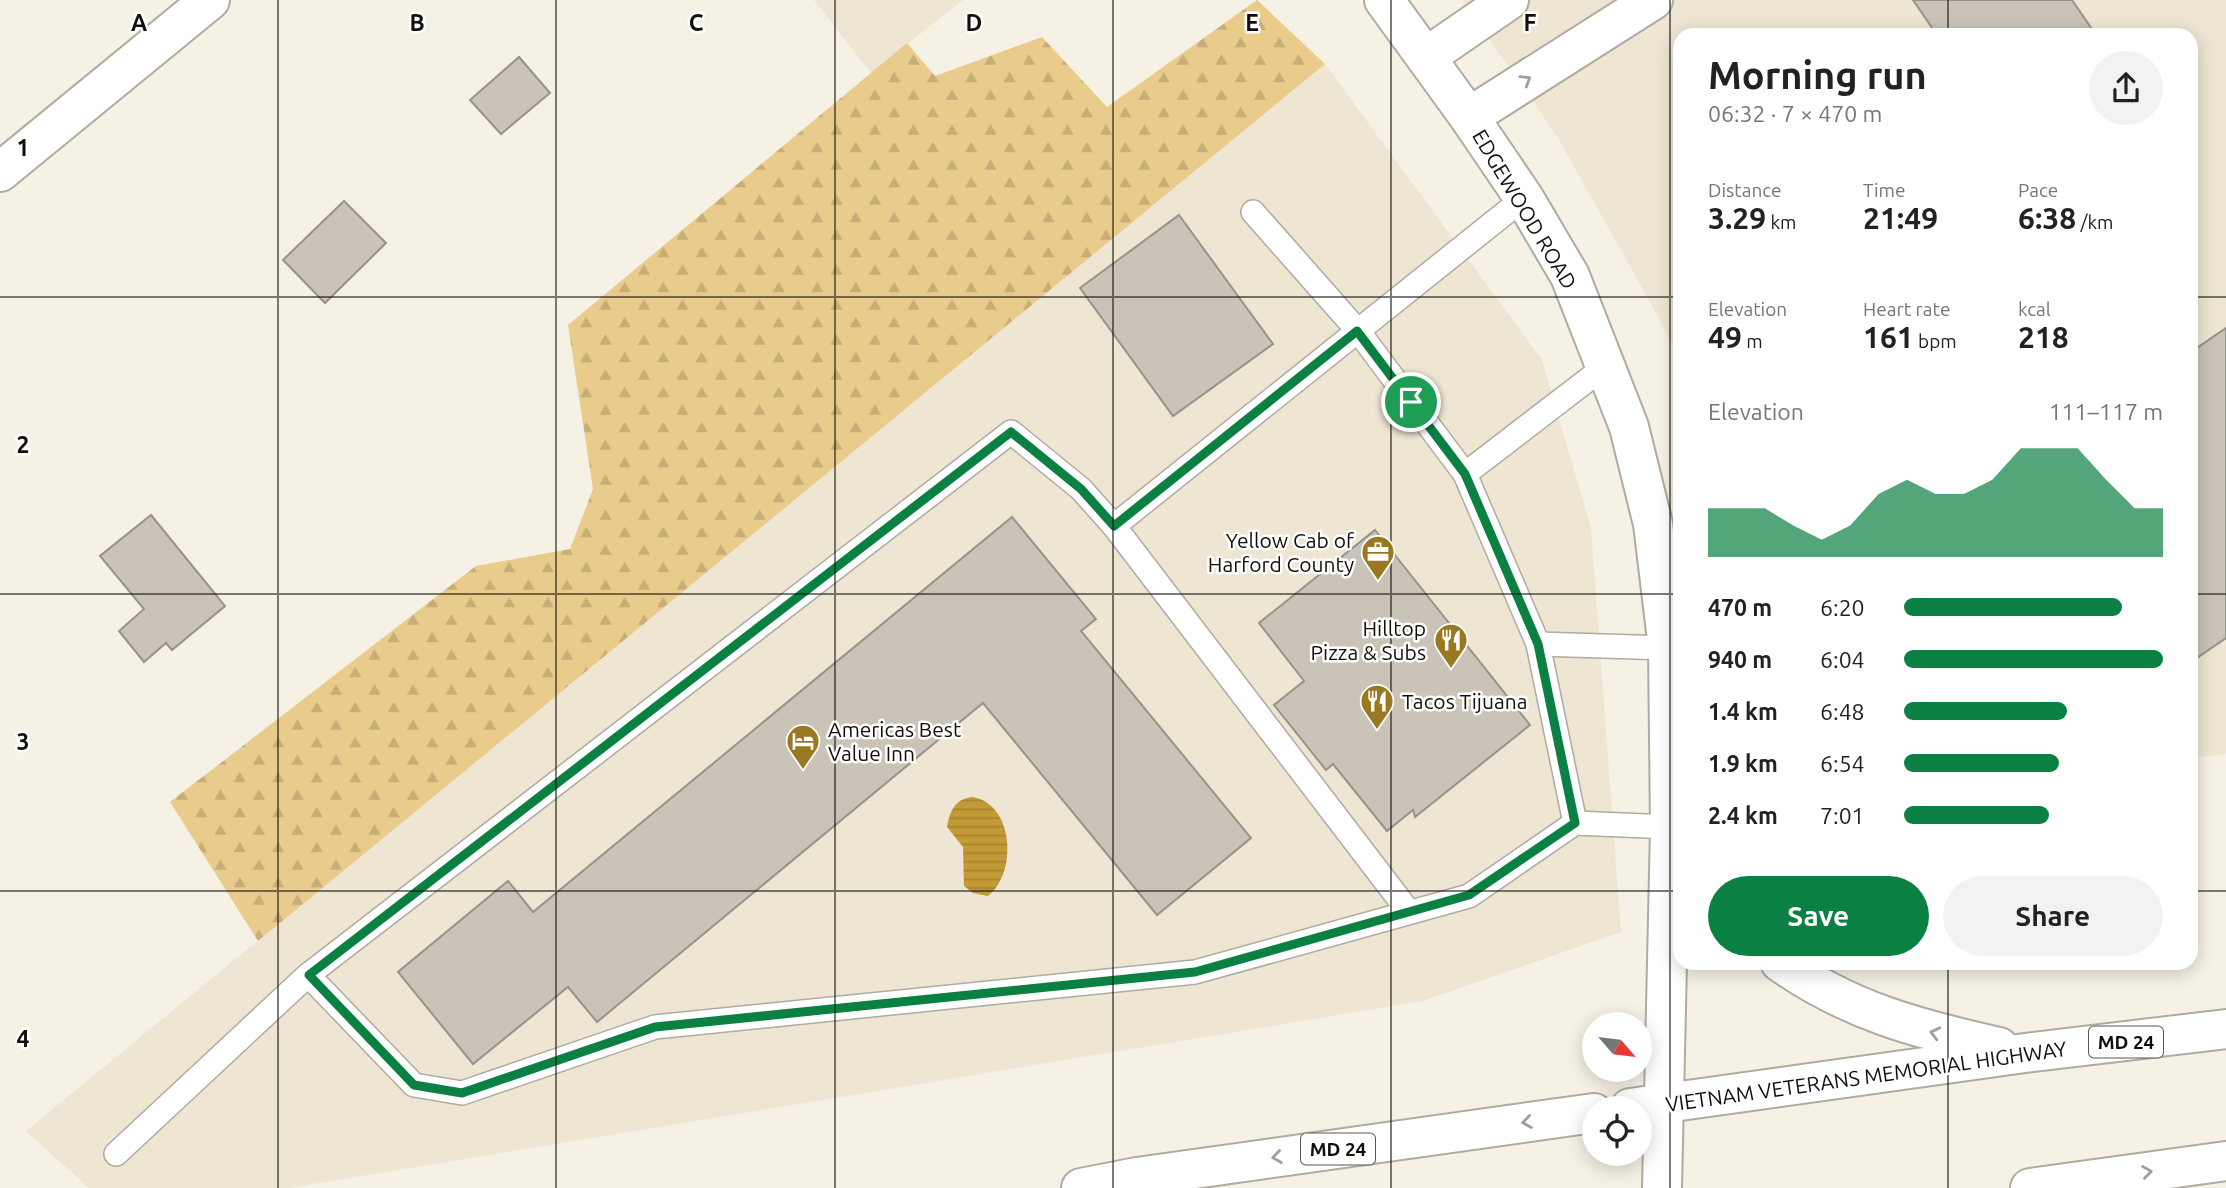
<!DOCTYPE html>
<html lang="en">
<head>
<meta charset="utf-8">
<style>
  body { margin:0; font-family:Ubuntu,sans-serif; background:#f2f2f2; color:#222; height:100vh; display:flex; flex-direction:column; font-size:26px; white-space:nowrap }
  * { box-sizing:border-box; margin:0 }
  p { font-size:23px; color:#767676 }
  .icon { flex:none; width:38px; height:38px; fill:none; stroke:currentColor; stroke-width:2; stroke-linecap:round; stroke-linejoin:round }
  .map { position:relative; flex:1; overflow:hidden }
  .side { position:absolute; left:1673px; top:28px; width:525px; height:942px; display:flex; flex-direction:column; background:#fff; border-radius:21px; box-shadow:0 4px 18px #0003 }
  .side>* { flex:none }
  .needle { width:46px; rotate:118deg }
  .buttons { position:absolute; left:1582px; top:1012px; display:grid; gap:14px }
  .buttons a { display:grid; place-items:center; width:70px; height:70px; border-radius:50%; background:#fff; box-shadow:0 4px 18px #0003; font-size:35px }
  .pin { position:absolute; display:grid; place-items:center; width:60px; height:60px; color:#fff; margin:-30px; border:4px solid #fff; border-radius:50%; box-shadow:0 2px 7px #0007 }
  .round { display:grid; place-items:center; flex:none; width:74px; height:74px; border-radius:37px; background:#f2f2f2 }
  .summary { display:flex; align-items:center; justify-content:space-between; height:119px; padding:0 35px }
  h1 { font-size:38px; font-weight:700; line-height:52px }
  .figures { display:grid; grid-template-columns:repeat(3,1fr); gap:10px; height:119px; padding:7px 35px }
  .figures div { display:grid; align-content:center }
  .figures b { font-size:30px; font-weight:700 }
  .figures small { font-size:19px; font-weight:400 }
  .figures p { font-size:19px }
  .chart { height:196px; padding:14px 35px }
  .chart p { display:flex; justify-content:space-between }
  .chart svg { width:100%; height:126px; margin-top:7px; fill:#0b8043; opacity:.7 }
  .primary-button { display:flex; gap:14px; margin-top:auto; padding:14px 35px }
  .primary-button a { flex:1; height:80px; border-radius:42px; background:#0b8043; color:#fff; font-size:28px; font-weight:700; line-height:80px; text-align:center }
  .primary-button a+a { background:#f2f2f2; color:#222 }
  ul { padding:0 35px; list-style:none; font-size:23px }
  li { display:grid; grid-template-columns:112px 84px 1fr; align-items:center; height:52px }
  li i { height:18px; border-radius:9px; background:#0b8043 }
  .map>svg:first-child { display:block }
  .built { fill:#eee6d3 }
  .forest { fill:url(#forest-firs) }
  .water { fill:url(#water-rules) }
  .building { fill:#c9c3b8; stroke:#989388; stroke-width:2 }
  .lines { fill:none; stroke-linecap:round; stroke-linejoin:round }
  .service-casing { stroke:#b0aba0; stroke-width:26 }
  .minor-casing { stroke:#b0aba0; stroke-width:42 }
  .tertiary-casing { stroke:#b0aba0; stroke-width:42 }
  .trunk-casing { stroke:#b0aba0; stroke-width:42 }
  .service { stroke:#fff; stroke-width:23 }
  .minor { stroke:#fff; stroke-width:38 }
  .tertiary { stroke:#fff; stroke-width:38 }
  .trunk { stroke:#fff; stroke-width:38 }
  .oneway { stroke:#a09f9d }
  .route-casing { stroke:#fff; stroke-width:14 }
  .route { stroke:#0b8043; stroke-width:9 }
  .grid { fill:none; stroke:#110f0b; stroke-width:2; stroke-opacity:0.55 }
  .labels { text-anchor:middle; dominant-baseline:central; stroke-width:5; stroke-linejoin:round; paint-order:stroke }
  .shield { fill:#fff; stroke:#585754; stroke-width:2 }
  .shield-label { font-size:19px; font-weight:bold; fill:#110f0b }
  .street-label { font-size:21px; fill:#110f0b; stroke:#fff }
  .poi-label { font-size:21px; fill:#110f0b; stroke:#fff; text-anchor:end }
  .grid-label { font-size:23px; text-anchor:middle; font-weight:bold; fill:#110f0b; stroke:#fff; stroke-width:5; stroke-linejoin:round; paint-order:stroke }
</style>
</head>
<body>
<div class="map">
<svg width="2226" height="1188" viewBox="0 0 2226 1188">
  <defs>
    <pattern id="forest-firs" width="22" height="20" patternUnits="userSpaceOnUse" patternTransform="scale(1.75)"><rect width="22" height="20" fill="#e9cc8b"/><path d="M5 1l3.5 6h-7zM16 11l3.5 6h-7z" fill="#c7ae77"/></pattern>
    <pattern id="water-rules" width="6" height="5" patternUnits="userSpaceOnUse" patternTransform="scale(1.75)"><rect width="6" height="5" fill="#c39b36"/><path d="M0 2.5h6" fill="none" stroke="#a6842e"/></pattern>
  </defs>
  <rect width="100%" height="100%" fill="#f6f1e5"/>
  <!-- built -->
  <g class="built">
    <polygon points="814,0 963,0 871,73"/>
    <polygon points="1462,0 2226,0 2226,754 2191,758 2191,35 1680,35 1680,356 1557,136"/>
    <polygon points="1325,64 1542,360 1591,528 1621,932 1423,1001 289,1188 89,1188 26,1131"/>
  </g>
  <!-- forest -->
  <polygon class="forest" points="1257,0 1325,64 258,941 170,802 476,566 570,549 593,489 568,325 907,43 935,76 1042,37 1107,107"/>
  <!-- water -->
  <path class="water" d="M 972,797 C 1014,803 1018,873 988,896 L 973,893 L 964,886 L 963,847 L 947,827 C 950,811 955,799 972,797 Z"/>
  <!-- building -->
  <g class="building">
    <polygon points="1913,0 2072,0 2096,35 1937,35"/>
    <polygon points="519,57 550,93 501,134 470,100"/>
    <polygon points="344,201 386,243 325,303 283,260"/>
    <polygon points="1179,215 1273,344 1173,416 1080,288"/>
    <polygon points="2226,328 2226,638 2191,662 2191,352"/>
    <polygon points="151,515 225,606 172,650 166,643 144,662 119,631 144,609 100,556"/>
    <polygon points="1012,517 1096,619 1081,631 1251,838 1157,915 983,703 597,1022 568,987 473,1064 398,972 508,881 533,912"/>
    <polygon points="1375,530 1530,725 1415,817 1413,810 1387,831 1333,764 1326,770 1274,705 1304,681 1259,623"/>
  </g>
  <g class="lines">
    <defs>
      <g id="service">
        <polyline points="1253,212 1358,331 1465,474 1538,644 1575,823"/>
        <polyline points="1465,474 1607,365"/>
        <polyline points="1114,526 1524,198"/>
        <polyline points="1538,644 1668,648"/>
        <polyline points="308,975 414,1085 462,1093 655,1027 1195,972 1469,896 1575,823 1670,827"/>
        <polyline points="116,1154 308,975 1011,432 1081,489 1114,526 1409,912"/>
      </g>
      <g id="minor">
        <polyline points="1426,57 1509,0"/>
        <polyline points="1469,117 1653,0"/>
        <polyline points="0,172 210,0"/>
      </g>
      <polyline id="tertiary" points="1384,0 1469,117 1524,198 1570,276 1629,427 1653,524 1668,648 1670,827 1662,1188"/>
      <g id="trunk">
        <polyline points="1670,827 1680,844"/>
        <path d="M 1780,962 C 1849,1011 1918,1029 1999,1047"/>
        <polyline points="1630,1108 2025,1053 2226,1029"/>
        <polyline points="1081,1188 1137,1177 1594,1113"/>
        <polyline points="2030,1188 2226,1161"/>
      </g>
    </defs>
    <!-- service casing -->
    <use href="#service" class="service-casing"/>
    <!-- minor casing -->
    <use href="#minor" class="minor-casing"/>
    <!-- tertiary casing -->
    <use href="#tertiary" class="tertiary-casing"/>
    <!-- trunk casing -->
    <use href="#trunk" class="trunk-casing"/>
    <!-- service -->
    <use href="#service" class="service"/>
    <!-- minor -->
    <use href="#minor" class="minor"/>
    <!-- tertiary -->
    <use href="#tertiary" class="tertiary"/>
    <!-- trunk -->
    <use href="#trunk" class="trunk"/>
  </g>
  <!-- one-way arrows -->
  <defs><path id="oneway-chevron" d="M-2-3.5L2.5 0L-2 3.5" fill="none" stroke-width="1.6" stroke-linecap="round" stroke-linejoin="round" transform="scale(1.75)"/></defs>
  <g class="oneway">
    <use href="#oneway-chevron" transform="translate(1526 80) rotate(-32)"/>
    <use href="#oneway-chevron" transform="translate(1935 1033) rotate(-166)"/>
    <use href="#oneway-chevron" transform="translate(1527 1122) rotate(172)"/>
    <use href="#oneway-chevron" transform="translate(1277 1157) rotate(172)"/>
    <use href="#oneway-chevron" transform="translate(2147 1172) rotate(-8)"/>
  </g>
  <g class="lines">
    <defs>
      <polygon id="route" points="1357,331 1465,474 1538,644 1575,823 1469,895 1195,972 655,1027 462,1093 414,1085 309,975 1011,432 1081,489 1114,526"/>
    </defs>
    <!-- route casing -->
    <use href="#route" class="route-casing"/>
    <!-- route -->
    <use href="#route" class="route"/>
  </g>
  <!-- grid -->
  <path class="grid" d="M 278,0 L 278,1188M 556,0 L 556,1188M 835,0 L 835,1188M 1113,0 L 1113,1188M 1391,0 L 1391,1188M 1670,0 L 1670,1188M 1948,0 L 1948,35M 0,297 L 1680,297M 2191,297 L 2226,297M 0,594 L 1680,594M 2191,594 L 2226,594M 0,891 L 1680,891M 2191,891 L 2226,891M 1948,962 L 1948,1188"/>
  <!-- icons -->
  <defs>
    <symbol id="office-pin" viewBox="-11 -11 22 30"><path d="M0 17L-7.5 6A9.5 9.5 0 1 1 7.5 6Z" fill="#997821" stroke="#fff"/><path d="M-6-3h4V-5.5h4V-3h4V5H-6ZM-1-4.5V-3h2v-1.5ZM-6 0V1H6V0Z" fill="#fff"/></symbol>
    <symbol id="restaurant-pin" viewBox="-11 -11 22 30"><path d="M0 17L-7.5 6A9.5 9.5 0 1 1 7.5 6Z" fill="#997821" stroke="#fff"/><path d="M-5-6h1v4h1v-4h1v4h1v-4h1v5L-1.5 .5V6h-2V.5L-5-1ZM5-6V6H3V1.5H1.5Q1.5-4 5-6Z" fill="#fff"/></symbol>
    <symbol id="hotel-pin" viewBox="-11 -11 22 30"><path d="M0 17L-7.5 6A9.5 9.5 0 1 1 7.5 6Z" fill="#997821" stroke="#fff"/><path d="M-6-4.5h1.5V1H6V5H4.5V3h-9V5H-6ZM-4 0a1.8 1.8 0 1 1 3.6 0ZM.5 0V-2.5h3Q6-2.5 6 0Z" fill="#fff"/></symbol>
  </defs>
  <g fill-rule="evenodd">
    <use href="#office-pin" x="1359" y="533" width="38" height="52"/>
    <use href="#restaurant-pin" x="1432" y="621" width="38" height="52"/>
    <use href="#restaurant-pin" x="1358" y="682" width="38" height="52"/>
    <use href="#hotel-pin" x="784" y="722" width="38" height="52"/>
  </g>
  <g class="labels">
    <!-- shield labels -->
    <g class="shield">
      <rect x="2089" y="1026.5" width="74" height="31" rx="5"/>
      <rect x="1301" y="1133.5" width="74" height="31" rx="5"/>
    </g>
    <g class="shield-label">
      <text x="2126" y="1042">MD 24</text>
      <text x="1338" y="1149">MD 24</text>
    </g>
    <!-- street labels -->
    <g class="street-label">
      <text transform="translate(1525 209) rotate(59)">EDGEWOOD ROAD</text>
      <text transform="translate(1866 1076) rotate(-8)">VIETNAM VETERANS MEMORIAL HIGHWAY</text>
    </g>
    <!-- poi labels -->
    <g class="poi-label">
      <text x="1354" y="540">Yellow Cab of<tspan x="1354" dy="24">Harford County</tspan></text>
      <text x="1426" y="628">Hilltop<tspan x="1426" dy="24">Pizza &amp; Subs</tspan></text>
      <text x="1402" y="701" text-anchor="start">Tacos Tijuana</text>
      <text x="828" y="729" text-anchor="start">Americas Best<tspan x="828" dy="24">Value Inn</tspan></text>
    </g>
  </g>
  <g class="grid-label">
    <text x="139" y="31">A</text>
    <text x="417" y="31">B</text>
    <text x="696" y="31">C</text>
    <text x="974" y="31">D</text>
    <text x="1252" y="31">E</text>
    <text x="1530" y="31">F</text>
    <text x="23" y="156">1</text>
    <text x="23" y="453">2</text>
    <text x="23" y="750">3</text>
    <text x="23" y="1047">4</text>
  </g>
</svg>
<div class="buttons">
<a><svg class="needle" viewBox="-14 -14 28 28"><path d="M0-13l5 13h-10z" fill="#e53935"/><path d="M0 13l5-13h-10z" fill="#767676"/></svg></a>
<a><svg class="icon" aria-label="locate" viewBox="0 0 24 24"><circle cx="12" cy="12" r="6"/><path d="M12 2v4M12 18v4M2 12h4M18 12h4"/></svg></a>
</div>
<div class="pin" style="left:1411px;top:402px;background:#1e9e55"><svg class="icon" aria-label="arrive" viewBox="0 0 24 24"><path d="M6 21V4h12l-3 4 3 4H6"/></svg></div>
<section class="side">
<div class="summary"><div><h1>Morning run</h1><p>06:32 · 7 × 470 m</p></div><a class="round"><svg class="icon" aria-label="share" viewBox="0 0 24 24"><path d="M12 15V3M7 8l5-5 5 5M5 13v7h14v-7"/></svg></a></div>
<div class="figures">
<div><p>Distance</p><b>3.29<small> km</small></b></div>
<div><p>Time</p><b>21:49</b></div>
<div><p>Pace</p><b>6:38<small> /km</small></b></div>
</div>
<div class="figures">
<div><p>Elevation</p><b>49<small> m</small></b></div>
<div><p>Heart rate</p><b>161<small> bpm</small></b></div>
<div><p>kcal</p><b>218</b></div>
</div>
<div class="chart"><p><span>Elevation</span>111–117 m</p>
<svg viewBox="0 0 160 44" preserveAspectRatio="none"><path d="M0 44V27L10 27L20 27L30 33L40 38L50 33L60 22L70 17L80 22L90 22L100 17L110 6L120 6L130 6L140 17L150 27L160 27V44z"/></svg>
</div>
<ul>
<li><b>470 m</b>6:20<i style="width:84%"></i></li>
<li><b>940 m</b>6:04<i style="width:100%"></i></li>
<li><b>1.4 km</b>6:48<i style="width:63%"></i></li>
<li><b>1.9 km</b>6:54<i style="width:60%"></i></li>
<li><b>2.4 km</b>7:01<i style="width:56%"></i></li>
</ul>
<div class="primary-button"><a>Save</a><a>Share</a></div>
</section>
</div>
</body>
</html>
